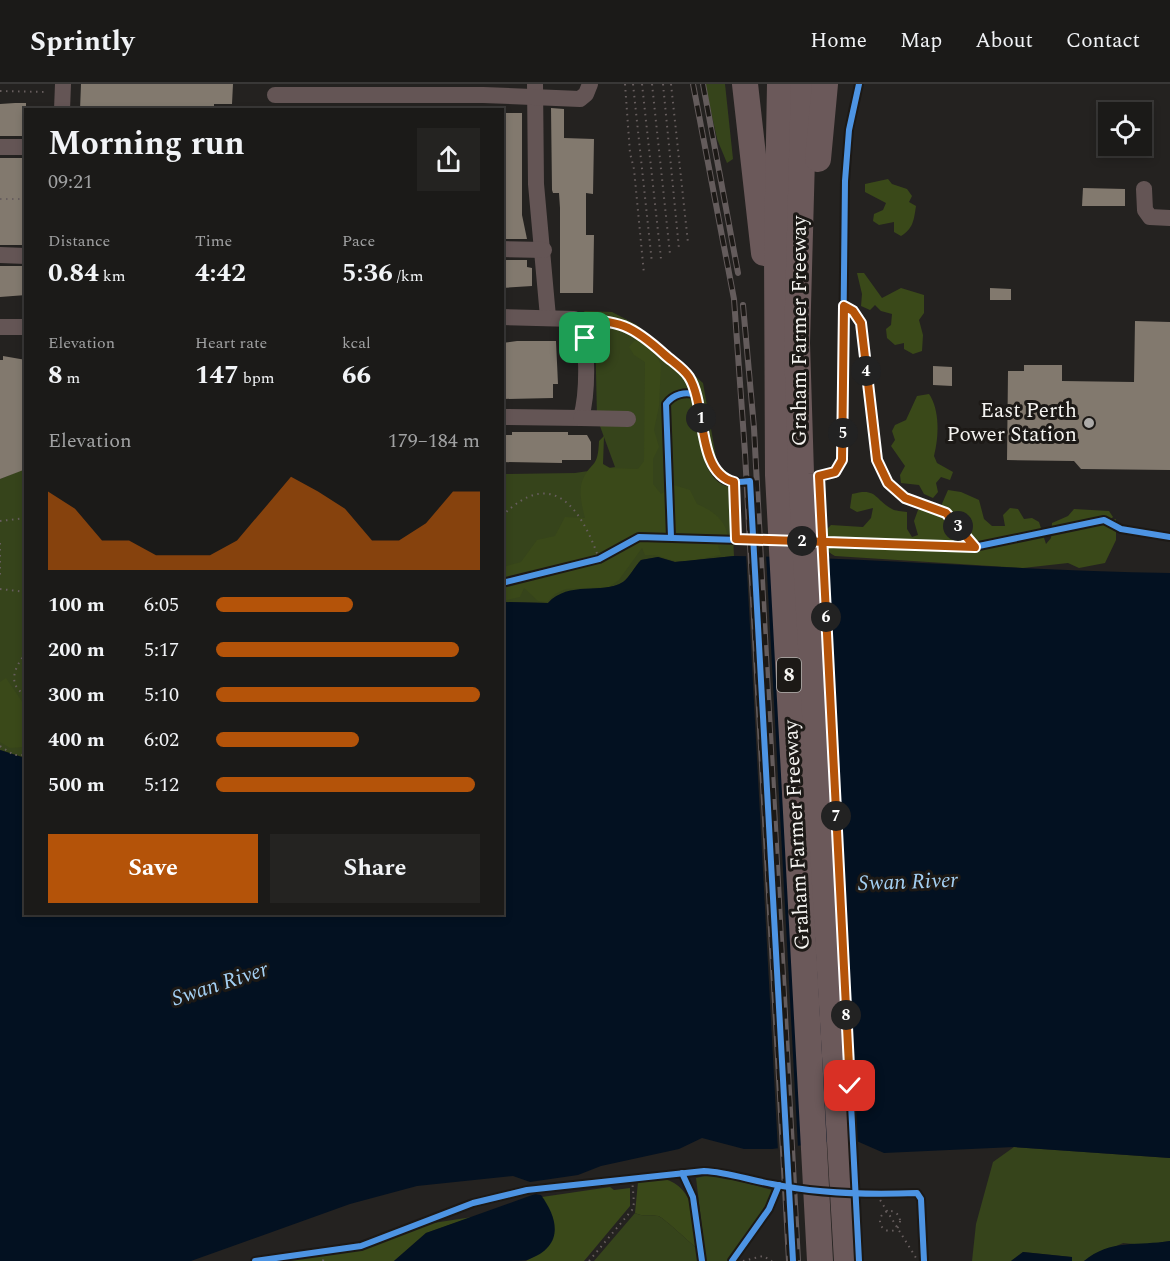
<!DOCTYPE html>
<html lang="en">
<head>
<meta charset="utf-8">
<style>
  body { margin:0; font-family:Spectral,serif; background:#242321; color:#f1f3f6; height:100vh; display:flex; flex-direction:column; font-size:22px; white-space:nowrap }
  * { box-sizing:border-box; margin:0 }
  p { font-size:20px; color:#a0a1a2 }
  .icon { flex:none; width:33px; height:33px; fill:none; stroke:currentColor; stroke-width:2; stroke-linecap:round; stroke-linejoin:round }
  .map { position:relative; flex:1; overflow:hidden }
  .panel { position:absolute; left:24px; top:24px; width:480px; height:807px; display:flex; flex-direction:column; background:#1b1a18; border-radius:0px; box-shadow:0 3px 9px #0003,0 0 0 2px #393837 }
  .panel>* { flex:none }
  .buttons { position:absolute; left:1098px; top:18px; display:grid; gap:12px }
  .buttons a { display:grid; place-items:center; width:54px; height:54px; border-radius:0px; background:#1b1a18; box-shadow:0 3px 9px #0003,0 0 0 2px #393837; font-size:30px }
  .pin { position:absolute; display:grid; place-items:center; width:51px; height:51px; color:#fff; margin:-26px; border-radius:12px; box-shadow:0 3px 9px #0006 }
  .km { position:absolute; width:30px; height:30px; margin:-15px; border-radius:50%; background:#222; color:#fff; font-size:16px; line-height:30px; text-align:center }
  .round { display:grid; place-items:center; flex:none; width:63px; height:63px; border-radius:0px; background:#242321 }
  .head { display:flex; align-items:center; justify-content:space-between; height:102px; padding:0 24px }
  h1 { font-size:33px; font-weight:700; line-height:45px }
  .figures { display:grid; grid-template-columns:repeat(3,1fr); gap:9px; height:102px; padding:6px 24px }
  .figures div { display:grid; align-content:center }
  .figures b { font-size:26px; font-weight:700 }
  .figures small { font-size:16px; font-weight:400 }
  .figures p { font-size:16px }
  .chart { height:168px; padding:12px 24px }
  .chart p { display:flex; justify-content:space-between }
  .chart svg { width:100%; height:108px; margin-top:6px; fill:#b45309; opacity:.7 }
  .primary-button { display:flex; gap:12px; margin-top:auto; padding:12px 24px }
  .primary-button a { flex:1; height:69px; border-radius:0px; background:#b45309; color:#fff; font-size:24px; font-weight:700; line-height:69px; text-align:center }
  .primary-button a+a { background:#242321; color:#f1f3f6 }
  ul { padding:0 24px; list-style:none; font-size:20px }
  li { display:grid; grid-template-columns:96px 72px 1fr; align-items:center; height:45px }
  li i { height:15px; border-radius:8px; background:#b45309 }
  header { display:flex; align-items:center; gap:36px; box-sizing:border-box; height:84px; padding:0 30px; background:#1b1a18; border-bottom:2px solid #393837 }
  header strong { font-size:28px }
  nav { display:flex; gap:33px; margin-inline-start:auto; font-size:21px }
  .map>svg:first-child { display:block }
  .green { fill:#36441b }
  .forest { fill:#3a4919 }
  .water { fill:#031121 }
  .pier { fill:#242220 }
  .building { fill:#82796e }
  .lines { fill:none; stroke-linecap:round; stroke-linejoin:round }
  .path { stroke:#675e5e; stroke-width:2; stroke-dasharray:1.5 4.5; stroke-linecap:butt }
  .minor { stroke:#645555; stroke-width:16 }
  .highway { stroke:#6b595a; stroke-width:26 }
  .rail-casing { stroke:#645c5c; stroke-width:6 }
  .rail { stroke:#1c1916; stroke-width:4; stroke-dasharray:11; stroke-linecap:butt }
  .cycleway-casing { stroke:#1c1916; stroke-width:10 }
  .cycleway { stroke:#4d94e3; stroke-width:6 }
  .route-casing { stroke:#fff; stroke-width:12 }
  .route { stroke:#b45309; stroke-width:8 }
  .poi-dot { fill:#acaaa8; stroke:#1c1916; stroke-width:2 }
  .labels { text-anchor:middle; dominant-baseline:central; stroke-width:6; stroke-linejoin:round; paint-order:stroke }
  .shield { fill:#1c1916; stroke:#b4b2af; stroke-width:1.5 }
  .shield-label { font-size:20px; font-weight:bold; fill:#f5f4f1 }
  .street-label { font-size:21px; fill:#f5f4f1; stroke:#1c1916 }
  .poi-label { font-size:21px; fill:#f5f4f1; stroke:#1c1916; text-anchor:end }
  .water-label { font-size:22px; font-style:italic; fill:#a4d0f3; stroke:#1c1916 }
</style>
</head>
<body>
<header>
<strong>Sprintly</strong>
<nav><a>Home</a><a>Map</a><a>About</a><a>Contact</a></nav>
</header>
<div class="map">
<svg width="1170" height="1177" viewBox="0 0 1170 1177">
  <rect width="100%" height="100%" fill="#242220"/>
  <!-- green -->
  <g class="green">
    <polygon points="705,0 725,0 733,75 727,79 717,55"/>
    <path d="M 584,227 L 612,228 L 637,241 L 703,299 L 717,379 L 730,391 L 734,472 L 675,478 L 658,473 L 641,476 C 635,482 630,493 623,498 C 605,510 567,499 548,519 L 503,518 L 503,390 L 575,389 L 615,383 L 597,334 L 595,244 Z"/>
    <polygon points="25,378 25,674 0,666 0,395 22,386"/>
    <polygon points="1014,1063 1170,1074 1170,1157 1145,1161 1123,1159 1084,1177 1072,1177 1071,1173 1023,1168 1011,1177 972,1177 976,1140 993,1078"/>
    <polygon points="713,1090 776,1107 727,1177 706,1177 696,1094"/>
    <path d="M 635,1129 C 644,1133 648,1130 658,1132 C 662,1132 691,1160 698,1165 L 699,1177 L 594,1177 Z"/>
  </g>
  <!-- forest -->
  <g class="forest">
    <path d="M 888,95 L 892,100 L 907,105 L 912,112 L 909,118 L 916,122 C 914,136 913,145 901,152 L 894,148 L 894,138 L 879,141 L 873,137 L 874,130 L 883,126 L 886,119 L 865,108 L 865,100 Z"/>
    <polygon points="857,189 864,189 882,214 901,204 924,211 924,229 919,236 923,251 922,267 913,270 904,265 904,259 895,261 887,254 886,245 891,241 892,230 881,227 875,221 870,226 861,222 862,210"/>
    <path d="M 645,255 L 661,280 L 659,322 L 654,346 L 659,363 L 653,375 L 653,400 L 661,410 L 674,401 L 690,406 L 697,420 C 715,428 729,438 728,460 L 718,462 L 721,471 C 707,473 692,478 678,477 C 665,476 662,470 645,471 L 642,464 L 619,496 L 609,503 L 566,505 L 555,510 L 547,518 L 538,517 L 524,504 L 520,513 L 503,517 L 503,483 L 521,478 L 537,456 L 555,452 L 565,433 L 585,434 C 582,423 578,406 583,395 C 592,376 598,385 599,357 L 604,352 L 603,380 L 610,384 L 638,385 L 644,377 L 645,278 L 634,271 L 629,263 L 634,257 Z"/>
    <path d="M 929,310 C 940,326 939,353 934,372 L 937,379 L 953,388 L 950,396 L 941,393 L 936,399 L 938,408 L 933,414 L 924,410 L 919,401 L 901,399 L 900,391 L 905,382 L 891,362 L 895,356 L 892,347 L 895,341 L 906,336 L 917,312 Z"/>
    <path d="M 948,406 L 961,408 L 979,416 L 984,435 L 992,442 L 1005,442 L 1003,431 L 1010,424 L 1018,425 L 1024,435 L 1032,434 L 1039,438 L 1046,460 L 1051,454 L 1052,439 L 1068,432 L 1074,425 L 1109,427 L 1113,433 L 1109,437 L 1116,435 L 1116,456 L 1105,479 L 1079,484 L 1068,479 L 1023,484 L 835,472 C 824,466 823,459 824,448 L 831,441 L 863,443 L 871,434 L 873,424 L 857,428 L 850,424 L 852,410 C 877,403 874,415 892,425 C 895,427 902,427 907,428 L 907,445 L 912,453 L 918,451 L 914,437 L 918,426 L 929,424 L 938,429 Z"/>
    <polygon points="6,594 25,622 25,663 10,664 0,658 0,598"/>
    <path d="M 664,1095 C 696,1103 694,1139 698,1165 C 691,1160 662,1132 658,1132 C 648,1130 644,1133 635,1129 L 638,1098 Z"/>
    <polygon points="610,1103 614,1106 630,1104 630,1122 584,1177 526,1177 536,1171 542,1113"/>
    <polygon points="472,1133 426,1149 394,1177 284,1177 362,1166 427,1140"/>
  </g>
  <!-- water -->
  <g class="water">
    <path d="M 734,472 C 879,474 1024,487 1170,489 L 1170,1074 L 1014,1063 L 884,1069 L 852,1055 L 772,1065 L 744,1065 L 702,1054 L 679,1065 L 601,1082 L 578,1091 L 530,1098 L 513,1092 L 417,1102 L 350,1120 L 191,1177 L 0,1177 L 0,666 L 25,674 L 26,830 L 502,830 L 503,518 L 548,519 C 569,496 602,511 623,498 C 629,494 635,482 641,476 L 658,473 L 675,478 Z"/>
    <path d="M 535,1110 L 541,1111 C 559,1136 564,1163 527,1176 C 518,1177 505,1177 495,1177 C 461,1177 428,1177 394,1177 L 426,1149 Z"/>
    <path d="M 1170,1157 L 1170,1177 L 1084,1177 C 1110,1155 1139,1162 1170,1157 Z"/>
    <polygon points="1023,1168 1072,1173 1072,1177 1011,1177"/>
  </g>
  <!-- pier -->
  <polygon class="pier" points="746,469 766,470 798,1064 778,1067"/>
  <!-- building -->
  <g class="building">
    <polygon points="81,0 233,0 232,20 214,20 214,26 80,26"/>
    <polygon points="15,19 26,19 26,52 0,52 0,20"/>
    <polygon points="551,24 564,25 564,54 594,55 593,110 586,109 586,151 594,151 593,209 560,209 560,124 559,109 553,109 552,106"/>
    <polygon points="502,29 522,29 522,131 527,155 502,155"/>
    <rect x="0" y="74" width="26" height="87"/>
    <polygon points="1083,104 1125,105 1125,122 1082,122"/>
    <polygon points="502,176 527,176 527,183 532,184 532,202 502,204"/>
    <polygon points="0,182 26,182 26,211 0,213"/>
    <polygon points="990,204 1011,205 1011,216 990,216"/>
    <polygon points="1135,237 1170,238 1170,386 1081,385 1074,377 1007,376 1008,287 1024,287 1024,281 1062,281 1062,297 1134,298"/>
    <polygon points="517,257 556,257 558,300 553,300 553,314 502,315 502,259"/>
    <polygon points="3,272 26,276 26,385 0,395 0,276 3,276"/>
    <polygon points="933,282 952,283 952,302 933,301"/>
    <polygon points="512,348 568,348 568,351 587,351 591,358 591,376 562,376 562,379 502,378 502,351 512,351"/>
  </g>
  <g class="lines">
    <!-- path -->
    <g class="path">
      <polyline points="625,0 630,69 634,85 644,190"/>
      <polyline points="633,0 652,179"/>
      <polyline points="642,0 661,175"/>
      <polyline points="652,0 670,170"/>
      <polyline points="663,0 679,165"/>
      <polyline points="671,0 688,159"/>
      <polyline points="0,7 48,8"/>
      <polyline points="0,115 26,115"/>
      <polyline points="734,398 736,455"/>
      <path d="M 502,432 C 553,381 582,426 599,475"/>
      <polyline points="0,437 26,434"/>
      <polyline points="0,459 0,492"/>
      <polyline points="0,505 26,508"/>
      <path d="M 26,569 C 15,582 6,601 26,611"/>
      <polyline points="0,662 14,671 26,671"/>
      <polyline points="877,1111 918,1177"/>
      <circle cx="890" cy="1137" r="10"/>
      <polyline points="323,1177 325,1166"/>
      <polyline points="589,1177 632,1126 634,1119 632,1094"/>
      <polyline points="743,1177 763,1172 772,1177"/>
    </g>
    <!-- minor -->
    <g class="minor">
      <polyline points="535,0 536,100 548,233"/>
      <polyline points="275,11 483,11 580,15 586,10 590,0"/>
      <polyline points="62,26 63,0"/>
      <polyline points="0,63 26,63"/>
      <polyline points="1144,105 1145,126 1150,133 1170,134"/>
      <polyline points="502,165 544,166"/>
      <polyline points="0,171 26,172"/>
      <path d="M 502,233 L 574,235 C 591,251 587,312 581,334 L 502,333"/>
      <polyline points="0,243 26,243"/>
      <polyline points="581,334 628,335"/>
    </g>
    <!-- highway -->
    <g class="highway">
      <polyline points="745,0 764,169"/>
      <polyline points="780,0 777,168 778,391 820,1177"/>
      <polyline points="804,0 797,259 801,390 847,1177"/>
      <polyline points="818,75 825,0"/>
    </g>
    <defs>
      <g id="rail">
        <polyline points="693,0 734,215 745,369 789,1177"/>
        <polyline points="703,0 738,189"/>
        <polyline points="743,221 754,344 798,1177"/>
      </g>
    </defs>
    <!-- rail casing -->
    <use href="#rail" class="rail-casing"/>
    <!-- rail -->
    <use href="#rail" class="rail"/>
    <defs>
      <g id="cycleway">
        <polyline points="859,0 849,46 845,97 842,376 835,388 819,392 859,1177"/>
        <polyline points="844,222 853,227 861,239 877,376 888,399 905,414 946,428 974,463"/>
        <path d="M 574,235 C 620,238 630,239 665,270 C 672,277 682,284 688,292 C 705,316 698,386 727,397 C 734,399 742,398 750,397 L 793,1177"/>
        <path d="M 671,453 L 666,320 C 673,310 686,307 696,311"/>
        <polyline points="502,499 599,475 639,453 974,463 1104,436 1121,445 1170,453"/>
        <polyline points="682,1089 693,1113 702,1177"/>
        <path d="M 255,1177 L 361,1162 L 473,1119 L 527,1106 L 704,1087 C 727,1088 749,1096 772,1100 C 820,1110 868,1111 917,1109 L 921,1115 L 924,1177"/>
        <polyline points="732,1177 769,1125 779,1101"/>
      </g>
    </defs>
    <!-- cycleway casing -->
    <use href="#cycleway" class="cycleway-casing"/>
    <!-- cycleway -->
    <use href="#cycleway" class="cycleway"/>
  </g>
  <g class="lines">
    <defs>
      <path id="route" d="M 585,254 L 581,242 L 574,235 C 620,237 631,240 665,271 C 673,278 684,285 689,293 C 707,322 696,389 734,398 L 736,455 C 816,458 895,460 975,463 L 946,429 L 905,414 L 888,399 L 877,376 L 861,239 L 853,227 L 844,222 L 842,376 L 835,388 L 819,392 C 829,595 840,799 850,1002"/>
    </defs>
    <!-- route casing -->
    <use href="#route" class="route-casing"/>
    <!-- route -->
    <use href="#route" class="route"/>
  </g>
  <!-- markers -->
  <circle class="poi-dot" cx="1089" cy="339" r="6"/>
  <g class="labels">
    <!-- shield labels -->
    <rect class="shield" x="777" y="574" width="24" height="34" rx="4.5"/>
    <g class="shield-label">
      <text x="789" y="591">8</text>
    </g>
    <!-- street labels -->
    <g class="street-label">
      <text transform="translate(800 247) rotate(-90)">Graham Farmer Freeway</text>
      <text transform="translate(797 751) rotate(-93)">Graham Farmer Freeway</text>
    </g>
    <!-- poi labels -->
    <g class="poi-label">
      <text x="1077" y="327">East Perth<tspan x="1077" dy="24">Power Station</tspan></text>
    </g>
    <!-- water labels -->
    <g class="water-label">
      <text transform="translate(908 798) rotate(-2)">Swan River</text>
      <text transform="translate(220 900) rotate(-18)">Swan River</text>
    </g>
  </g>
</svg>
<div class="buttons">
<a><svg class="icon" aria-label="locate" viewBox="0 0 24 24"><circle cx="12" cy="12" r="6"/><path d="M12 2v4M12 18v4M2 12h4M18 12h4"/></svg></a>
</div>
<div class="pin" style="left:585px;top:254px;background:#1e9e55"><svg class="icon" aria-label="arrive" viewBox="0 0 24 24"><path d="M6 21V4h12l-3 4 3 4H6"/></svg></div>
<div class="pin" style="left:850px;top:1002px;background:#d93025"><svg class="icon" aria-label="check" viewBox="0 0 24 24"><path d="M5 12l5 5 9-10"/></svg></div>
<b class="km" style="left:701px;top:334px">1</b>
<b class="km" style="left:802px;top:457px">2</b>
<b class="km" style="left:958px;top:442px">3</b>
<b class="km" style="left:866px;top:287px">4</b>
<b class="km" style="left:843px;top:349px">5</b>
<b class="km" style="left:826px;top:533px">6</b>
<b class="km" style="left:836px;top:732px">7</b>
<b class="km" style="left:846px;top:931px">8</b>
<section class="panel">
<div class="head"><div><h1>Morning run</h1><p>09:21</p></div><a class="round"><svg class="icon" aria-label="share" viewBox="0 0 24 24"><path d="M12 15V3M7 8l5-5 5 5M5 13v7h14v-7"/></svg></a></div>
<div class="figures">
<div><p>Distance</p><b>0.84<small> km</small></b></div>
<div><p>Time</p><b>4:42</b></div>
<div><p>Pace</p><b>5:36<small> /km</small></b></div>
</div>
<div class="figures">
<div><p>Elevation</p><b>8<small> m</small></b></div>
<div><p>Heart rate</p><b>147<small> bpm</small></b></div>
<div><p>kcal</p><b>66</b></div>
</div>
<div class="chart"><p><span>Elevation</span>179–184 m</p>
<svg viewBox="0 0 160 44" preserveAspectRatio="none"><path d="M0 44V12L10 19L20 32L30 32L40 38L50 38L60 38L70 32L80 19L90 6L100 12L110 19L120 32L130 32L140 25L150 12L160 12V44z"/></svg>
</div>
<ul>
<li><b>100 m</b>6:05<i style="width:52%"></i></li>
<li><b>200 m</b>5:17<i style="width:92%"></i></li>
<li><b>300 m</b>5:10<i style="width:100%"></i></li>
<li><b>400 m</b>6:02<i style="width:54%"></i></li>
<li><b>500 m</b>5:12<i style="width:98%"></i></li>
</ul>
<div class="primary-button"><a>Save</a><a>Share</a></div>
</section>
</div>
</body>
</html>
